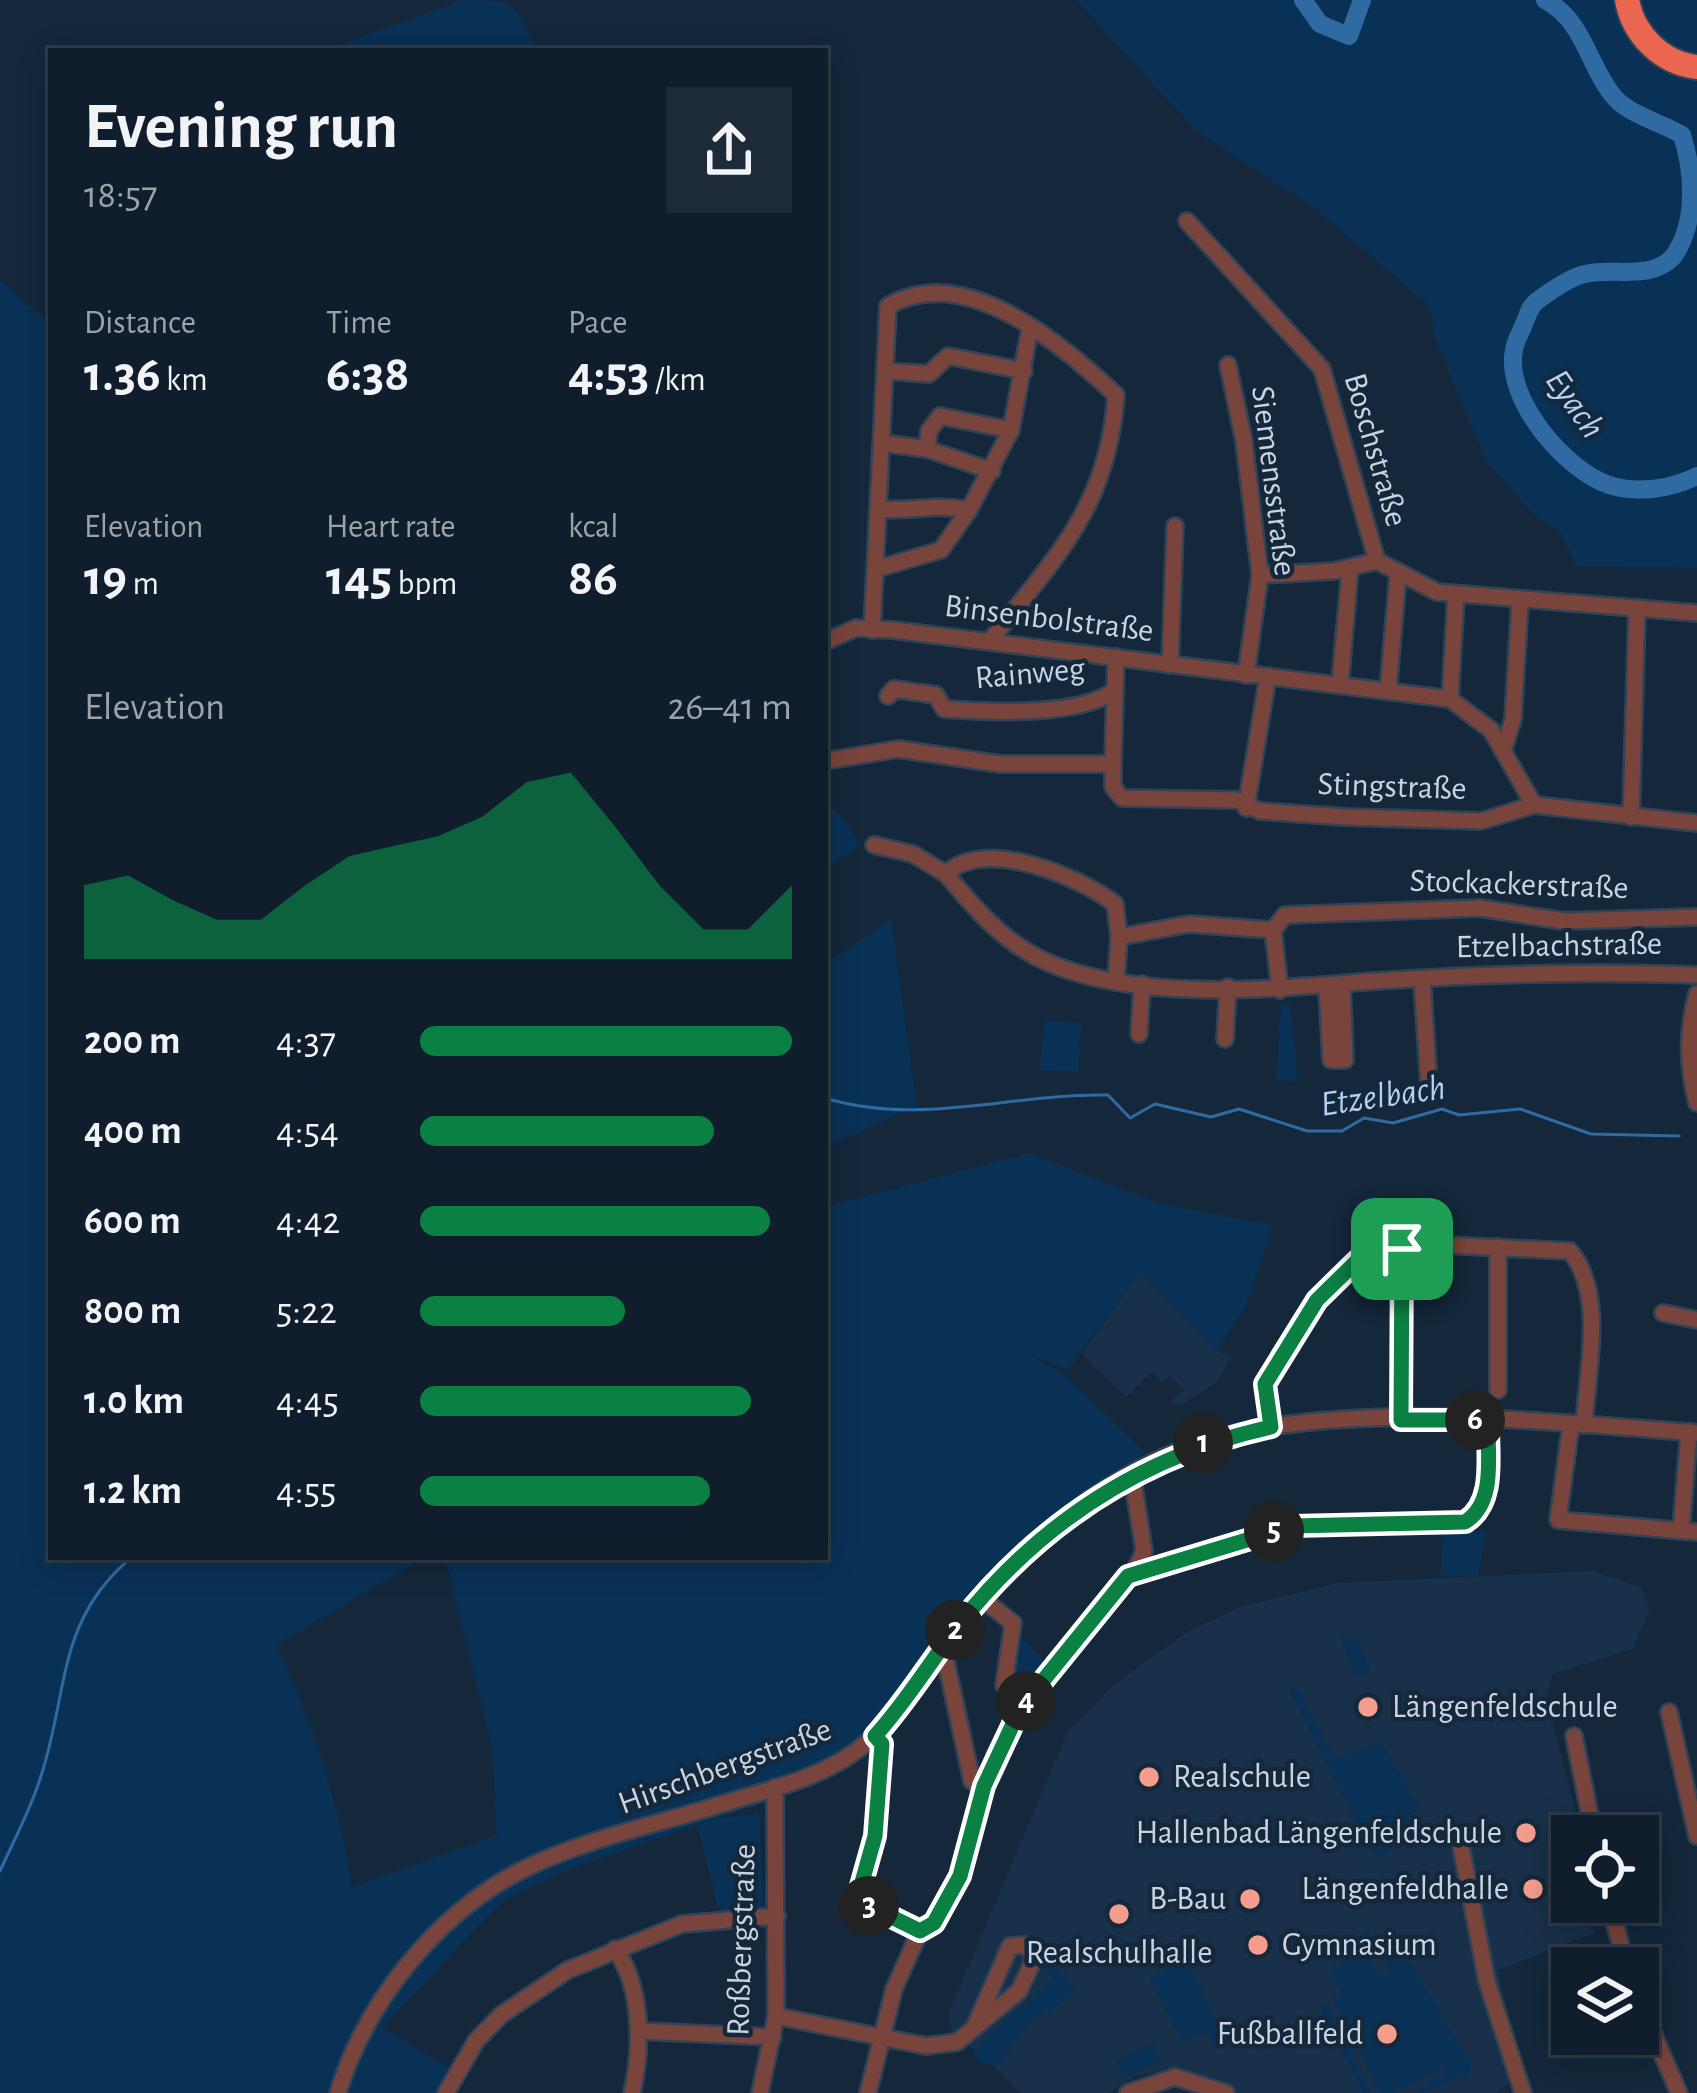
<!DOCTYPE html>
<html lang="en">
<head>
<meta charset="utf-8">
<style>
  body { margin:0; font-family:"Alegreya Sans",sans-serif; background:#1d2a38; color:#f1f3f6; height:100vh; display:flex; flex-direction:column; font-size:45px; white-space:nowrap }
  * { box-sizing:border-box; margin:0 }
  p { font-size:39px; color:#9ba2a9 }
  .icon { flex:none; width:66px; height:66px; fill:none; stroke:currentColor; stroke-width:2; stroke-linecap:round; stroke-linejoin:round }
  .map { position:relative; flex:1; overflow:hidden }
  .side { position:absolute; left:48px; top:48px; width:780px; height:1512px; display:flex; flex-direction:column; background:#0f1d2c; border-radius:0px; box-shadow:0 6px 30px #0003,0 0 0 3px #2f3b48 }
  .side>* { flex:none }
  .controls { position:absolute; left:1551px; top:1815px; display:grid; gap:24px }
  .controls a { display:grid; place-items:center; width:108px; height:108px; border-radius:0px; background:#0f1d2c; box-shadow:0 6px 30px #0003,0 0 0 3px #2f3b48; font-size:60px }
  .pin { position:absolute; display:grid; place-items:center; width:102px; height:102px; color:#fff; margin:-51px; border-radius:24px; box-shadow:0 6px 18px #0006 }
  .km { position:absolute; width:60px; height:60px; margin:-30px; border-radius:50%; background:#222; color:#fff; font-size:33px; line-height:60px; text-align:center }
  .round { display:grid; place-items:center; flex:none; width:126px; height:126px; border-radius:0px; background:#1d2a38 }
  .headline { display:flex; align-items:center; justify-content:space-between; height:204px; padding:0 36px }
  h1 { font-size:66px; font-weight:600; line-height:90px }
  .figures { display:grid; grid-template-columns:repeat(3,1fr); gap:18px; height:204px; padding:12px 36px }
  .figures div { display:grid; align-content:center }
  .figures b { font-size:51px; font-weight:600 }
  .figures small { font-size:33px; font-weight:400 }
  .figures p { font-size:33px }
  .chart { height:336px; padding:24px 36px }
  .chart p { display:flex; justify-content:space-between }
  .chart svg { width:100%; height:216px; margin-top:12px; fill:#0b8043; opacity:.7 }
  ul { padding:0 36px; list-style:none; font-size:39px }
  li { display:grid; grid-template-columns:192px 144px 1fr; align-items:center; height:90px }
  li i { height:30px; border-radius:15px; background:#0b8043 }
  .map>svg:first-child { display:block }
  .built { fill:#183049 }
  .green { fill:#093156 }
  .lines { fill:none; stroke-linecap:round; stroke-linejoin:round }
  .stream { stroke:#306aa2; stroke-width:3 }
  .river { stroke:#306aa2; stroke-width:18 }
  .minor-casing { stroke:#314356; stroke-width:20 }
  .highway-casing { stroke:#314356; stroke-width:28 }
  .minor { stroke:#79443b; stroke-width:15 }
  .highway { stroke:#ea6651; stroke-width:24 }
  .route-casing { stroke:#fff; stroke-width:24 }
  .route { stroke:#0b8043; stroke-width:15 }
  .poi-dot { fill:#f49d8d; stroke:#14273b; stroke-width:4.5 }
  .labels { text-anchor:middle; dominant-baseline:central; stroke-width:9; stroke-linejoin:round; paint-order:stroke }
  .street-label { font-size:33px; fill:#c8d4e1; stroke:#14273b }
  .poi-label { font-size:33px; fill:#c8d4e1; stroke:#14273b; text-anchor:end }
  .water-label { font-size:36px; font-style:italic; fill:#b3d1f1; stroke:#14273b }
</style>
</head>
<body>
<div class="map">
<svg width="1697" height="2093" viewBox="0 0 1697 2093">
  <rect width="100%" height="100%" fill="#14273b"/>
  <!-- built -->
  <g class="built">
    <polygon points="1140,1271 1217,1351 1231,1356 1217,1382 1180,1406 1169,1402 1184,1390 1170,1375 1162,1382 1152,1372 1126,1397 1082,1354"/>
    <polygon points="1592,1571 1641,1587 1650,1610 1632,1649 1553,1674 1546,1697 1582,1836 1572,1836 1572,1902 1589,1902 1594,1933 1498,1970 1522,2075 1495,2093 1230,2093 1211,2077 1166,2070 1136,2076 1109,2093 1021,2093 982,2054 953,2036 948,2015 1068,1731 1111,1687 1187,1632 1241,1607 1338,1583"/>
  </g>
  <!-- green -->
  <g class="green">
    <path d="M 463,0 C 514,0 515,0 533,45 L 546,51 L 323,51 Z"/>
    <polygon points="1076,0 1618,0 1627,31 1661,71 1697,75 1697,568 1577,566 1559,530 1537,518 1485,460 1435,337 1429,306 1315,208 1196,131"/>
    <polygon points="1632,0 1697,0 1697,61 1665,51"/>
    <path d="M 0,280 L 51,325 L 51,1557 L 425,1557 L 276,1645 C 314,1725 338,1800 352,1887 L 497,1835 L 492,1747 L 445,1557 L 825,1557 L 825,1207 L 1030,1153 L 1158,1203 L 1273,1226 L 1247,1303 L 1217,1351 L 1140,1272 L 1068,1369 L 1031,1355 L 1063,1374 L 1145,1452 C 1062,1510 990,1574 925,1651 C 926,1681 915,1693 897,1716 C 848,1783 791,1793 716,1819 L 759,1813 L 764,1908 L 719,1911 L 697,1825 L 568,1869 L 501,1902 L 382,2028 L 450,2068 L 438,2093 L 0,2093 Z"/>
    <polygon points="825,799 855,834 858,846 825,867"/>
    <polygon points="891,919 917,1106 825,1147 825,955 830,961"/>
    <polygon points="1281,1002 1290,1004 1298,1082 1276,1080"/>
    <polygon points="1044,1020 1081,1023 1078,1072 1040,1070"/>
    <polygon points="1443,1530 1486,1531 1478,1576 1441,1576"/>
    <polygon points="1016,1630 1046,1664 1021,1697 1009,1692"/>
    <polygon points="1341,1637 1359,1641 1370,1672 1354,1673"/>
    <polygon points="1297,1686 1334,1759 1382,1742 1419,1809 1409,1814 1420,1836 1375,1858 1289,1690"/>
    <polygon points="1375,1933 1385,1942 1391,1940 1398,1955 1404,1952 1471,2064 1470,2074 1421,2093 1418,2088 1446,2073 1437,2056 1442,2068 1392,2093 1380,2093 1333,1999 1341,1994 1328,1969 1365,1950 1378,1975 1389,1971 1371,1937"/>
    <polygon points="1186,1960 1226,2039 1214,2046 1206,2031 1183,2043 1150,1978"/>
    <path d="M 1049,1963 L 1069,1976 L 1065,1983 L 1074,1987 C 1064,2010 1044,2009 1030,2024 C 1014,2040 1010,2054 996,2065 L 980,2063 L 973,2052 L 1052,1979 L 1043,1966 Z"/>
    <polygon points="1326,2002 1371,2093 1362,2093 1319,2006"/>
    <polygon points="1152,2043 1161,2061 1124,2078 1117,2061"/>
  </g>
  <g class="lines">
    <!-- stream -->
    <g class="stream">
      <path d="M 825,1098 C 920,1127 1011,1093 1108,1095 L 1130,1118 L 1155,1104 L 1211,1117 L 1239,1109 L 1307,1131 L 1342,1131 L 1364,1118 L 1393,1123 L 1442,1109 L 1459,1115 L 1520,1109 L 1591,1134 L 1679,1136"/>
      <path d="M 0,1871 C 14,1840 31,1809 41,1776 C 69,1691 56,1620 132,1557"/>
    </g>
    <!-- river -->
    <g class="river">
      <polyline points="1303,0 1320,24 1349,36 1362,0"/>
      <path d="M 1545,0 C 1585,21 1588,67 1615,98 C 1630,115 1662,123 1682,135 C 1694,173 1697,224 1673,257 C 1650,281 1613,267 1585,274 C 1571,277 1549,292 1537,301 C 1529,307 1528,315 1524,324 C 1521,332 1515,341 1514,350 C 1504,399 1565,470 1609,485 C 1637,494 1671,489 1697,476"/>
    </g>
    <defs>
      <g id="minor">
        <polyline points="1187,221 1322,369 1377,561 1437,592 1697,613"/>
        <polyline points="1228,365 1244,441 1260,575 1246,675"/>
        <polyline points="886,371 929,374 948,356 1024,371"/>
        <polyline points="883,443 927,449 992,471"/>
        <polyline points="927,449 929,431 940,416 1011,430"/>
        <path d="M 879,509 C 916,512 930,503 969,510"/>
        <polyline points="876,569 941,550 969,510 1011,430 1030,328"/>
        <polyline points="1260,575 1334,571 1377,561"/>
        <path d="M 872,630 L 888,306 C 966,261 1062,345 1116,395 C 1108,508 1055,557 990,641"/>
        <polyline points="825,642 856,628 893,630 1450,699 1491,730 1534,805"/>
        <polyline points="1170,665 1175,526"/>
        <polyline points="1340,685 1350,569"/>
        <polyline points="1388,691 1398,575"/>
        <path d="M 888,696 L 894,689 L 936,695 L 944,709 C 986,712 1082,717 1115,690"/>
        <polyline points="1450,699 1456,594"/>
        <polyline points="1503,751 1513,719 1520,601"/>
        <polyline points="825,761 898,749 1000,764 1113,764 1113,787 1122,798 1237,800 1260,811 1346,817 1481,821 1534,805 1697,823"/>
        <polyline points="1113,764 1116,657"/>
        <polyline points="1246,808 1268,676"/>
        <polyline points="1631,817 1637,608"/>
        <polyline points="874,845 913,854 946,874"/>
        <polyline points="1273,930 1285,915 1480,908 1564,921 1697,917"/>
        <polyline points="1422,979 1429,1086"/>
        <polyline points="1116,982 1119,937"/>
        <polyline points="1327,986 1331,1060 1345,1060 1342,985"/>
        <path d="M 1280,990 L 1273,930 L 1189,924 L 1119,937 L 1115,904 C 1080,877 984,836 946,874 C 976,910 1005,944 1049,963 C 1143,1003 1277,988 1376,981 C 1483,974 1590,971 1697,975"/>
        <path d="M 1697,994 C 1687,1032 1687,1064 1697,1103"/>
        <polyline points="1139,1034 1142,984"/>
        <polyline points="1225,1039 1228,987"/>
        <polyline points="1663,1313 1697,1320"/>
        <polyline points="1498,1390 1498,1247"/>
        <polyline points="1401,1421 1402,1249"/>
        <polyline points="1571,1424 1558,1520 1697,1532"/>
        <path d="M 1271,1427 L 1265,1384 L 1317,1300 L 1362,1256 L 1422,1244 L 1570,1251 C 1606,1295 1587,1371 1584,1425"/>
        <polyline points="1132,1475 1144,1551 1134,1573"/>
        <polyline points="1681,1530 1689,1432"/>
        <polyline points="981,1598 1013,1623 1004,1685 1020,1709"/>
        <polyline points="943,1648 972,1781 984,1786"/>
        <polyline points="1669,1712 1697,1836"/>
        <polyline points="875,1736 882,1745 875,1836 857,1900 920,1931"/>
        <polyline points="1574,1736 1594,1836"/>
        <polyline points="1460,1841 1487,1982 1523,2093"/>
        <polyline points="1609,1902 1627,1968"/>
        <path d="M 615,1949 C 643,1987 642,2049 632,2093"/>
        <polyline points="1638,1999 1679,2093"/>
        <polyline points="776,2016 926,2046 957,2042 1019,1991 1036,1955 1024,1945 1010,1946 974,2028"/>
        <polyline points="639,2031 773,2037"/>
        <path d="M 338,2093 C 366,2001 438,1912 524,1869 C 585,1839 658,1824 722,1804 C 767,1790 818,1779 856,1751 C 901,1719 925,1668 959,1625 C 1021,1545 1111,1469 1210,1440 C 1348,1400 1553,1422 1697,1433"/>
        <polyline points="446,2093 476,2041 501,2015 568,1970 682,1924 777,1916"/>
        <polyline points="760,2093 776,2016 775,1787"/>
        <polyline points="868,2093 894,1989 920,1931 935,1923 960,1876 995,1755 1020,1709 1128,1576 1293,1526 1465,1522 1485,1502 1488,1420"/>
        <polyline points="1128,2093 1175,2077 1226,2093"/>
      </g>
      <path id="highway" d="M 1627,0 C 1633,34 1661,63 1697,67"/>
    </defs>
    <!-- minor casing -->
    <use href="#minor" class="minor-casing"/>
    <!-- highway casing -->
    <use href="#highway" class="highway-casing"/>
    <!-- minor -->
    <use href="#minor" class="minor"/>
    <!-- highway -->
    <use href="#highway" class="highway"/>
  </g>
  <g class="lines">
    <defs>
      <path id="route" d="M 1402,1249 L 1401,1420 L 1488,1420 C 1487,1454 1497,1502 1465,1522 L 1293,1526 L 1128,1576 L 1020,1709 L 984,1786 L 960,1876 L 934,1923 L 920,1931 L 857,1900 L 875,1836 L 882,1744 L 875,1736 C 906,1702 930,1662 958,1626 C 1039,1523 1144,1455 1271,1427 L 1265,1384 L 1317,1300 L 1362,1256 Z"/>
    </defs>
    <!-- route casing -->
    <use href="#route" class="route-casing"/>
    <!-- route -->
    <use href="#route" class="route"/>
  </g>
  <!-- markers -->
  <g class="poi-dot">
    <circle cx="1368" cy="1707" r="12"/>
    <circle cx="1149" cy="1777" r="12"/>
    <circle cx="1526" cy="1833" r="12"/>
    <circle cx="1533" cy="1889" r="12"/>
    <circle cx="1250" cy="1899" r="12"/>
    <circle cx="1119" cy="1914" r="12"/>
    <circle cx="1258" cy="1945" r="12"/>
    <circle cx="1387" cy="2034" r="12"/>
  </g>
  <g class="labels">
    <!-- street labels -->
    <g class="street-label">
      <text transform="translate(1375 450) rotate(74)">Boschstraße</text>
      <text transform="translate(1273 481) rotate(83)">Siemensstraße</text>
      <text transform="translate(1049 619) rotate(7)">Binsenbolstraße</text>
      <text transform="translate(1030 674) rotate(-5)">Rainweg</text>
      <text transform="translate(1392 787) rotate(2)">Stingstraße</text>
      <text transform="translate(1519 885) rotate(2)">Stockackerstraße</text>
      <text transform="translate(1559 946) rotate(-1)">Etzelbachstraße</text>
      <text transform="translate(725 1767) rotate(-20)">Hirschbergstraße</text>
      <text transform="translate(742 1940) rotate(-88)">Roßbergstraße</text>
    </g>
    <!-- poi labels -->
    <g class="poi-label">
      <text x="1392" y="1707" text-anchor="start">Längenfeldschule</text>
      <text x="1173" y="1777" text-anchor="start">Realschule</text>
      <text x="1502" y="1833">Hallenbad Längenfeldschule</text>
      <text x="1509" y="1889">Längenfeldhalle</text>
      <text x="1226" y="1899">B-Bau</text>
      <text x="1282" y="1945" text-anchor="start">Gymnasium</text>
      <text x="1119" y="1953" text-anchor="middle">Realschulhalle</text>
      <text x="1363" y="2034">Fußballfeld</text>
    </g>
    <!-- water labels -->
    <g class="water-label">
      <text transform="translate(1575 404) rotate(55)">Eyach</text>
      <text transform="translate(1383 1096) rotate(-8)">Etzelbach</text>
    </g>
  </g>
</svg>
<div class="controls">
<a><svg class="icon" aria-label="locate" viewBox="0 0 24 24"><circle cx="12" cy="12" r="6"/><path d="M12 2v4M12 18v4M2 12h4M18 12h4"/></svg></a>
<a><svg class="icon" aria-label="layers" viewBox="0 0 24 24"><path d="M12 4l9 5-9 5-9-5zM3 14l9 5 9-5"/></svg></a>
</div>
<div class="pin" style="left:1402px;top:1249px;background:#1e9e55"><svg class="icon" aria-label="arrive" viewBox="0 0 24 24"><path d="M6 21V4h12l-3 4 3 4H6"/></svg></div>
<b class="km" style="left:1203px;top:1443px">1</b>
<b class="km" style="left:955px;top:1630px">2</b>
<b class="km" style="left:869px;top:1906px">3</b>
<b class="km" style="left:1026px;top:1701px">4</b>
<b class="km" style="left:1274px;top:1531px">5</b>
<b class="km" style="left:1475px;top:1420px">6</b>
<section class="side">
<div class="headline"><div><h1>Evening run</h1><p>18:57</p></div><a class="round"><svg class="icon" aria-label="share" viewBox="0 0 24 24"><path d="M12 15V3M7 8l5-5 5 5M5 13v7h14v-7"/></svg></a></div>
<div class="figures">
<div><p>Distance</p><b>1.36<small> km</small></b></div>
<div><p>Time</p><b>6:38</b></div>
<div><p>Pace</p><b>4:53<small> /km</small></b></div>
</div>
<div class="figures">
<div><p>Elevation</p><b>19<small> m</small></b></div>
<div><p>Heart rate</p><b>145<small> bpm</small></b></div>
<div><p>kcal</p><b>86</b></div>
</div>
<div class="chart"><p><span>Elevation</span>26–41 m</p>
<svg viewBox="0 0 160 44" preserveAspectRatio="none"><path d="M0 44V29L10 27L20 32L30 36L40 36L50 29L60 23L70 21L80 19L90 15L100 8L110 6L120 17L130 29L140 38L150 38L160 29V44z"/></svg>
</div>
<ul>
<li><b>200 m</b>4:37<i style="width:100%"></i></li>
<li><b>400 m</b>4:54<i style="width:79%"></i></li>
<li><b>600 m</b>4:42<i style="width:94%"></i></li>
<li><b>800 m</b>5:22<i style="width:55%"></i></li>
<li><b>1.0 km</b>4:45<i style="width:89%"></i></li>
<li><b>1.2 km</b>4:55<i style="width:78%"></i></li>
</ul>
</section>
</div>
</body>
</html>
